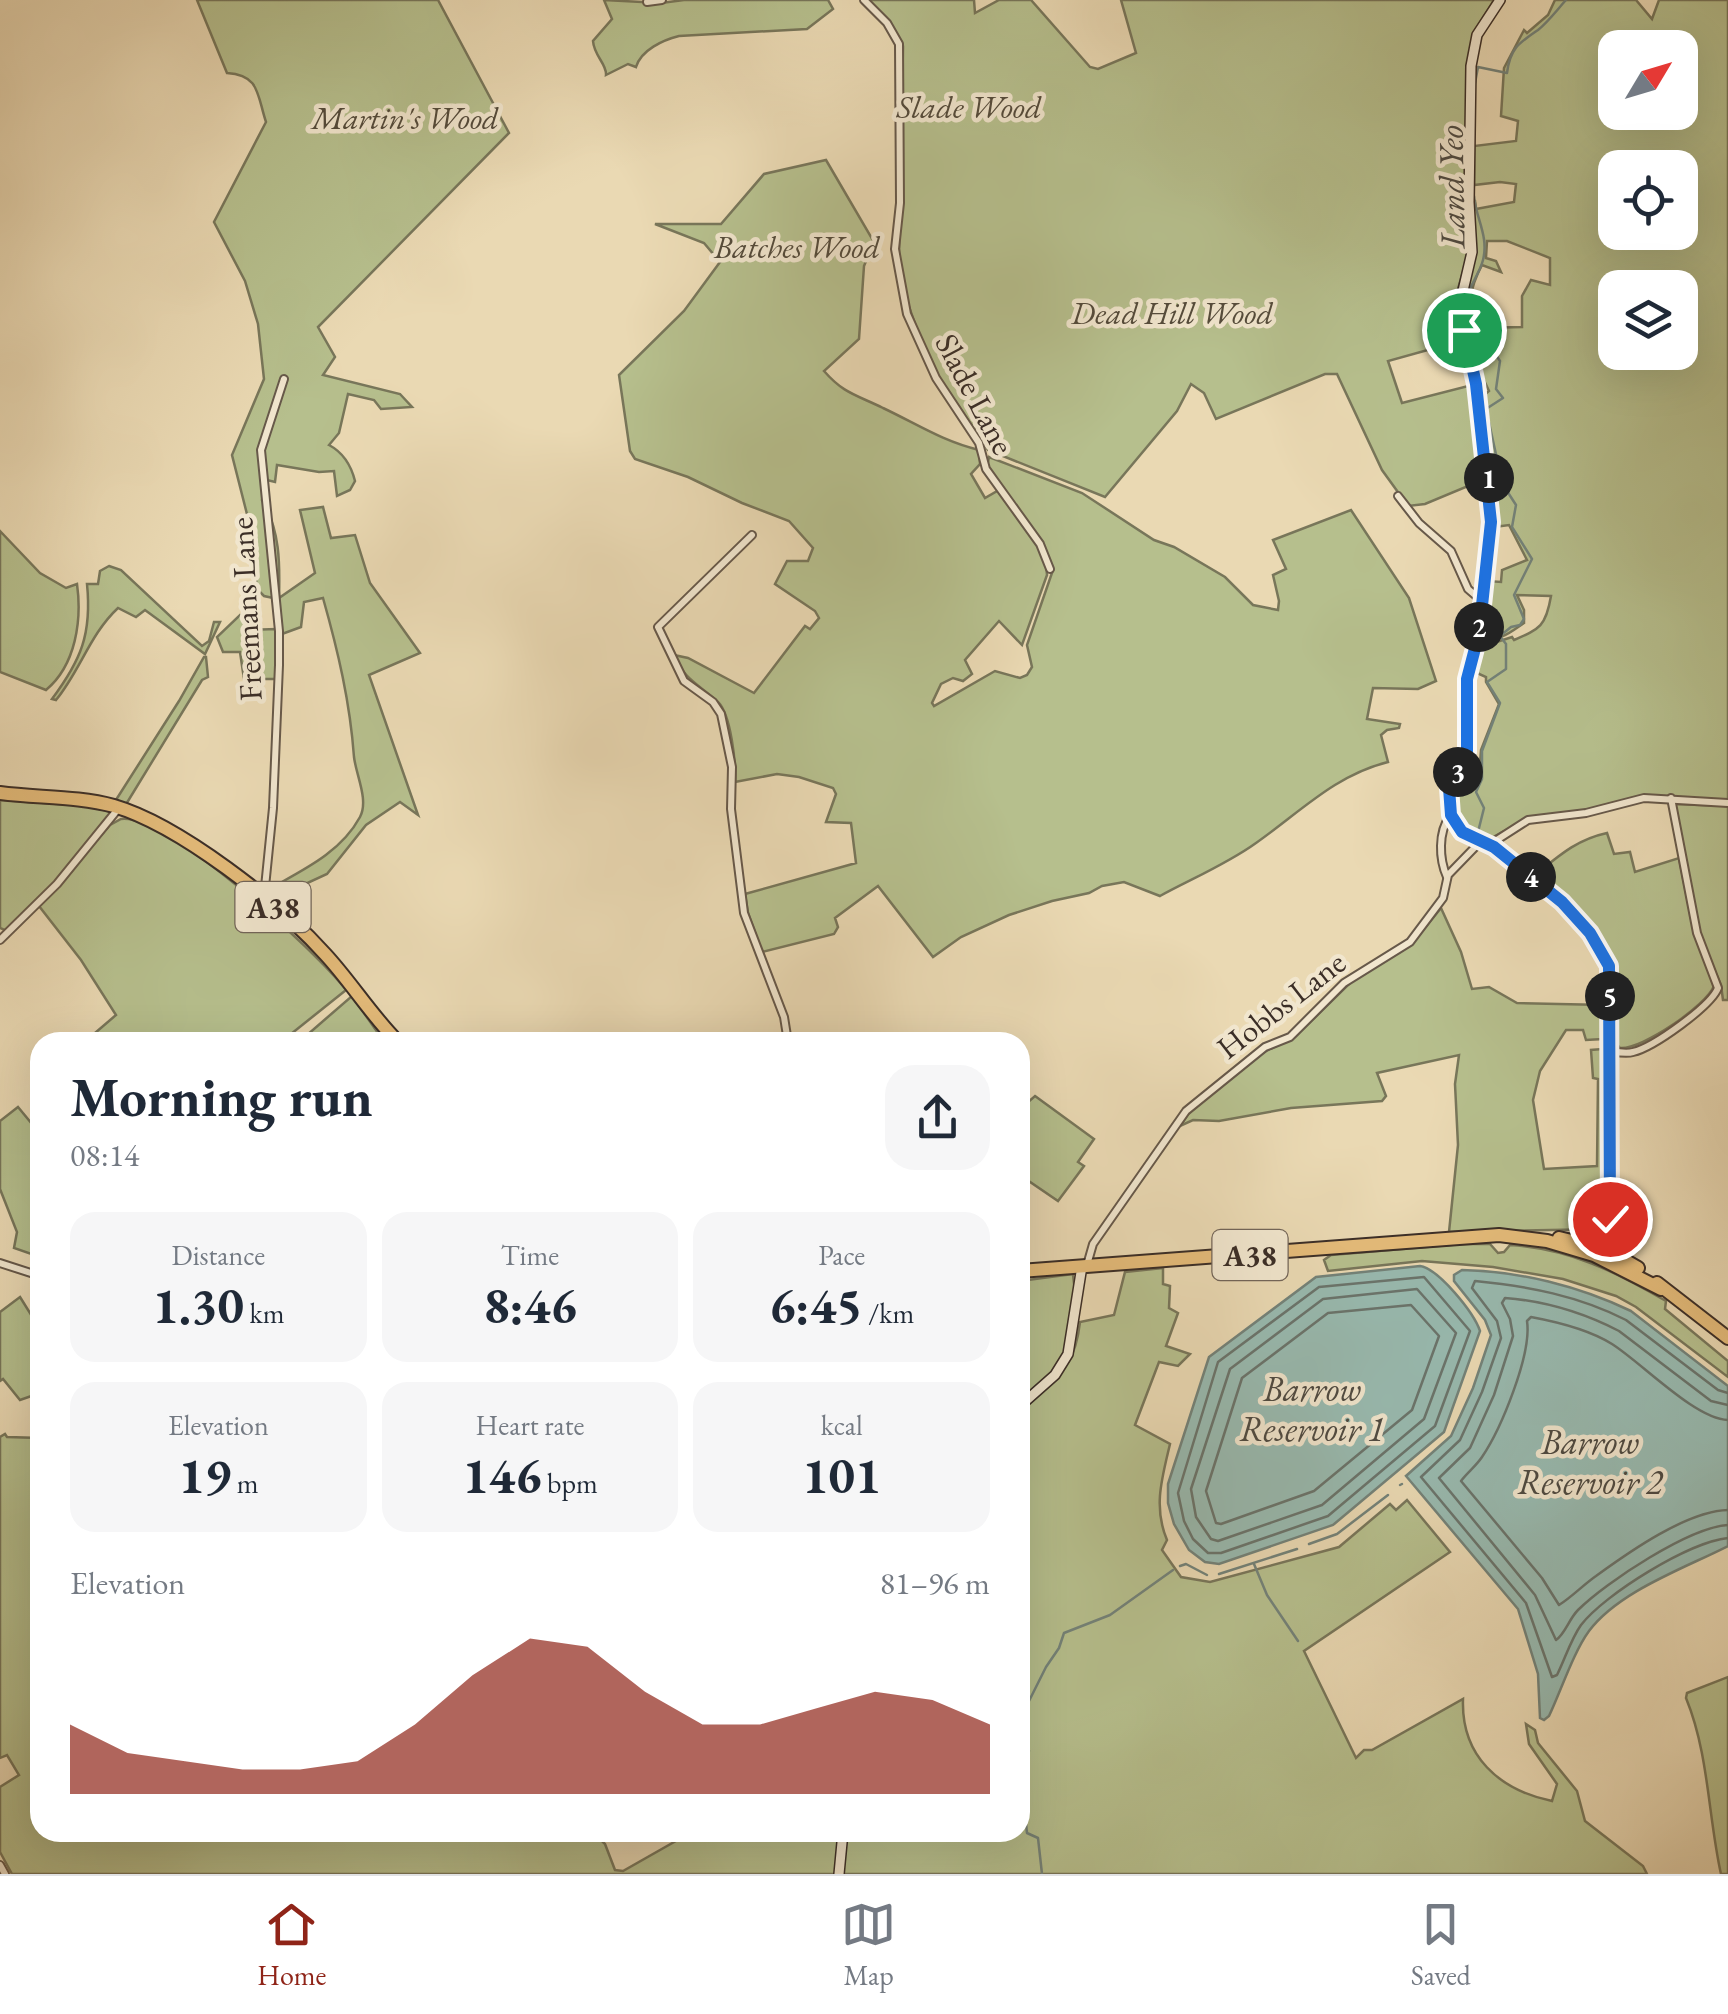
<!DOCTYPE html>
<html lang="en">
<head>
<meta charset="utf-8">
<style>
  body { margin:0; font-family:"EB Garamond",serif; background:#f6f6f7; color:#1f2937; height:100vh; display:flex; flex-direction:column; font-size:38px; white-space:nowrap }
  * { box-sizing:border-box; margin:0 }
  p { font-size:32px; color:#747a83 }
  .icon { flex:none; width:55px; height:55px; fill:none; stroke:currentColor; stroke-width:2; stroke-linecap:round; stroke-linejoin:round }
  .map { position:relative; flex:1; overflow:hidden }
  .panel { position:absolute; left:30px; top:1032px; width:1000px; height:810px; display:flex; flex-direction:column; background:#fff; border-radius:30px; box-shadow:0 10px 40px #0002 }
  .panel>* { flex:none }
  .needle { width:65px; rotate:52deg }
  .controls { position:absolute; left:1598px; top:30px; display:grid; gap:20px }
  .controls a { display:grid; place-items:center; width:100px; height:100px; border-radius:20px; background:#fff; box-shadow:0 10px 40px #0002; font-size:50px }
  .pin { position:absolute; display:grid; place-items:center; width:85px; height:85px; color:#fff; margin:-42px; border:5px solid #fff; border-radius:50%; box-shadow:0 2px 10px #0007 }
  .km { position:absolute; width:50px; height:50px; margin:-25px; border-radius:50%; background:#222; color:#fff; font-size:28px; line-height:50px; text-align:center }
  .round { display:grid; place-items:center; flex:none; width:105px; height:105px; border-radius:30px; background:#f6f6f7 }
  .head { display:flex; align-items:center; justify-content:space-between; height:170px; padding:0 40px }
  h1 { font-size:55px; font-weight:700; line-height:75px }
  .figures { display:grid; grid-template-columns:repeat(3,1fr); gap:15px; height:170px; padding:10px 40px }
  .figures div { display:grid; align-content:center; border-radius:25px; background:#f6f6f7; text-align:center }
  .figures b { font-size:50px; font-weight:700 }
  .figures small { font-size:28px; font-weight:400 }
  .figures p { font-size:28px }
  .chart { height:280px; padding:20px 40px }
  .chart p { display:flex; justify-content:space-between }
  .chart svg { width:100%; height:180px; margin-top:10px; fill:#8f2418; opacity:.7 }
  .menu { display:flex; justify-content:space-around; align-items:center; height:140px; border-top:2px solid #e0e1e3; background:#fff; font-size:28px; color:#747a83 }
  .menu a { display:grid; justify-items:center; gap:5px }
  .menu .selected { color:#8f2418 }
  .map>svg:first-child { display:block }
  .green { fill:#b6bf8d; stroke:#78765a; stroke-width:2.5; fill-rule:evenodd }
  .water { fill:#98bab0; stroke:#738279; stroke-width:2.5 }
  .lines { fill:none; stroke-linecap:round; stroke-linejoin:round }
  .shore { stroke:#6a746c; stroke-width:2.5 }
  .stream { stroke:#738279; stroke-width:2.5 }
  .minor-casing { stroke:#67594a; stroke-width:10 }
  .secondary-casing { stroke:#3b2e27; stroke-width:12 }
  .trunk-casing { stroke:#3b2e27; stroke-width:16 }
  .minor { stroke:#f1e6ce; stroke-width:6 }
  .secondary { stroke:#f1e6ce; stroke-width:9 }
  .trunk { stroke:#e5bc7a; stroke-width:12 }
  .route-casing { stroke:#fff; stroke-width:20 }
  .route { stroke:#1a73e8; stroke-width:12 }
  .labels { text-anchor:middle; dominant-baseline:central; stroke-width:9; stroke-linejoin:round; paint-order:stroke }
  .shield { fill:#f1e6ce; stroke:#726559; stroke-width:2.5 }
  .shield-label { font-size:30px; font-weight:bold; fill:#3b2e27 }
  .park-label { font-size:32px; font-style:italic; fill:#544b3b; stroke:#f1e6ce }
  .street-label { font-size:32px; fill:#3b2e27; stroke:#f1e6ce }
  .water-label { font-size:35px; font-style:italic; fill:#4e4a42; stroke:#f1e6ce }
</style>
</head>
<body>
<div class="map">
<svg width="1728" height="1874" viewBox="0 0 1728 1874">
  <rect width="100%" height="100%" fill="#ead9b3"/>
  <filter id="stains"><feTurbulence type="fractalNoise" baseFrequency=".002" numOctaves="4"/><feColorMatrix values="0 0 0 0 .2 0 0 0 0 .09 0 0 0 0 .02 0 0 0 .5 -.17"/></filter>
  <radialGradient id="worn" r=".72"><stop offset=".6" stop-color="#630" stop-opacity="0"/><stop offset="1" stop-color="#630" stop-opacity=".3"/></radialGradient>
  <!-- green -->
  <g class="green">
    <path d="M 197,0 L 438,0 L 509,133 L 318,327 L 335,357 L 323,375 L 400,394 L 412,407 L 381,409 L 374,400 L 348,394 L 339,433 L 329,445 C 344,453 351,465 355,481 L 350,490 L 337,496 L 334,471 L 319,472 L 277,465 L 275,482 L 267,480 L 262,500 C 280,530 280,563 279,598 L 315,573 L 300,510 L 323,507 L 331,538 L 355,535 L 370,583 L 420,653 L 369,675 L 418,815 L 400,802 L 366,825 L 327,874 L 273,899 L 271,888 C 305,869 341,852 360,817 C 369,800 356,775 354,757 C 350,702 338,651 323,598 L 304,602 L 301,627 L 282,634 L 278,599 L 264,596 L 257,589 L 250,526 L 232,455 L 264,379 L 258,324 L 245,281 L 214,222 L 266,122 C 257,95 260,75 227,73 Z"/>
    <path d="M 604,0 L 661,3 L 684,0 L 828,0 L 833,9 L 807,29 L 679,36 C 663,40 641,50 636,67 L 628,64 L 606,75 C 607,64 594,56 593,41 L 612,19 Z"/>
    <polygon points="867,0 974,0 975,13 999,0 1031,0 1090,67 1098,69 1136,53 1121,0 1494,0 1475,31 1470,53 1469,251 1455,299 1460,341 1388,361 1402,403 1472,385 1485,479 1425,504 1408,506 1382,470 1337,374 1325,374 1216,419 1204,393 1191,384 1177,411 1105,497 988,450 934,370 920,338 907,301 899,254 903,46 889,21"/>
    <path d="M 1555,0 L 1636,0 L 1652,19 L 1659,0 L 1728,0 L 1728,800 L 1642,796 L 1600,808 L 1526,819 L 1486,841 C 1460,833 1444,807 1455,781 C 1458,772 1464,768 1466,758 L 1480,763 L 1481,750 L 1499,704 L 1486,682 L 1486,677 L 1477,673 L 1479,666 L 1472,666 L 1481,647 L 1512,637 L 1514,640 C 1540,629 1546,626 1551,596 L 1517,595 L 1524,610 L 1524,623 C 1512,631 1499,643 1484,636 L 1488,581 L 1501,582 L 1502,570 L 1527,560 L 1509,525 L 1494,527 L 1481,398 L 1489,391 L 1482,376 L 1474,333 L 1479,328 L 1522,327 L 1522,296 L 1531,280 L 1550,285 L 1550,258 L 1507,241 L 1487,241 L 1486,258 L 1496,261 L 1501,272 L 1482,265 C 1469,289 1467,309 1472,336 L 1469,338 L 1462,315 L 1472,201 L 1475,201 L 1476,209 L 1514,202 L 1516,184 L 1500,182 L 1474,185 L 1474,146 L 1516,141 L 1518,121 L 1501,116 L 1504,68 L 1524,30 L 1527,33 L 1548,15 ZM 1615,48 L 1680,48 L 1680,112 L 1615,112 ZM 1615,168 L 1680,168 L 1680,232 L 1615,232 ZM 1615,288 L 1680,288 L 1680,352 L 1615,352 Z"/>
    <path d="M 826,160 L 874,242 L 864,266 L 859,339 L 824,371 C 844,394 857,395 883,408 C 917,424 942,441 979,450 L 980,464 L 971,474 L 985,498 L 999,490 C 1015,516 1047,542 1047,575 L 1022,645 L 999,621 L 965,660 L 972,674 L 963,681 L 953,678 L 941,684 L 932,703 L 934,706 L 995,671 L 1020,678 L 1027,675 L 1032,667 L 1027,645 L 1053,570 L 1049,559 L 987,467 L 989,457 L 1082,493 L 1154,540 L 1174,547 L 1225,577 L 1253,605 L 1278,610 L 1279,601 L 1273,575 L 1286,569 L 1273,540 L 1351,510 L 1409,598 L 1436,681 L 1418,689 L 1373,688 L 1367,719 L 1400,724 L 1399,728 L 1387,730 L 1381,735 L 1388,762 C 1335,775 1299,813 1256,843 C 1227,864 1191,879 1160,896 L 1124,882 L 1102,886 L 1089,893 L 1052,901 L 1009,915 L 961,937 L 933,957 L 878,886 L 835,918 L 838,927 L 834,934 L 762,952 L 748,913 L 745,894 L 856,863 L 851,823 L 826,822 L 836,794 L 833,788 L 799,777 L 777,774 L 735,782 C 736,763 731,715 718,702 C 700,685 684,680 674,655 L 688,658 L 754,693 L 805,626 L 810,629 L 819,618 L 815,611 L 775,584 L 787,561 L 808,561 L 813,548 L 789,521 L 742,503 L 688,477 L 635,459 L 630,451 L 619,375 L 684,311 L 720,262 L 704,243 L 655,224 L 721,224 L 764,174 Z"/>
    <path d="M 0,531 L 40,573 L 66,588 L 77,584 C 82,620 76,665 46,690 L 0,672 Z"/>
    <path d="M 109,566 L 121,570 L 202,646 L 209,641 L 214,622 L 220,622 L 205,654 L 145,610 L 136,617 L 118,608 C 90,634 80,671 56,700 L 52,699 C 81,660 92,634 87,584 L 98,584 L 100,571 Z"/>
    <polygon points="240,615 246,619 249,630 276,629 276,679 244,679 240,652 223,652 217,637"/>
    <polygon points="204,657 206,657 208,677 202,680 125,806 114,803 179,701"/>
    <polygon points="0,800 87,806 112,812 67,869 7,931 0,928"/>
    <polygon points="1675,804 1728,806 1728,1000 1723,1000 1721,985 1699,934"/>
    <path d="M 121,819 C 167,813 317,952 346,990 L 281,1042 L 101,1042 L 95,1033 L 116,1015 L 81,960 L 39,906 L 110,825 Z"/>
    <path d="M 1607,833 L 1614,854 L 1630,852 L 1635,872 L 1679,858 L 1694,933 L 1714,986 C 1707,1005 1642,1050 1620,1048 C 1601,1028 1618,996 1613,971 C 1605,937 1567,899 1539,880 L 1540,871 C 1562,853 1579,839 1607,833 Z"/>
    <polygon points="1441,908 1461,952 1472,989 1489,987 1517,1003 1604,1005 1603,1039 1586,1040 1583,1030 1566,1030 1540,1071 1533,1100 1544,1169 1597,1166 1598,1079 1593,1078 1591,1050 1602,1049 1604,1229 1449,1232 1458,1145 1455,1084 1459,1055 1377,1073 1386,1096 1382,1101 1291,1108 1219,1121 1193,1120 1180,1126 1191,1110 1262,1053 1295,1037 1351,982 1411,945"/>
    <polygon points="352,996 378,1033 372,1042 299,1042"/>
    <polygon points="1035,1096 1094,1139 1078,1162 1084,1166 1058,1201 1020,1175 1020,1109"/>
    <polygon points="18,1107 37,1130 40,1129 40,1257 14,1248 17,1232 0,1189 0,1121"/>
    <path d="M 1462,1244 L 1490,1244 L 1498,1253 L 1504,1252 L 1510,1245 C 1569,1248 1616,1272 1666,1301 L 1665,1309 L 1728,1361 L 1728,1377 L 1636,1307 L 1616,1296 L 1563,1279 L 1493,1267 L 1422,1261 L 1328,1271 L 1324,1260 L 1331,1255 Z"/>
    <path d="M 1163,1268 L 1163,1284 L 1170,1286 L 1169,1308 L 1178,1313 L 1166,1346 L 1190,1354 L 1178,1366 L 1159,1362 L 1135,1425 L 1170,1444 C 1162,1478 1153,1507 1167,1540 L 1162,1550 L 1181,1577 L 1210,1582 L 1339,1547 L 1390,1504 L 1396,1510 L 1407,1500 L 1450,1552 L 1304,1651 L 1356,1758 L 1364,1750 L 1372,1750 L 1463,1699 C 1461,1756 1499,1790 1552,1801 L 1557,1784 L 1529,1744 L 1526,1724 L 1535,1730 L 1538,1743 L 1577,1791 L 1585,1821 L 1643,1866 L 1647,1874 L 843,1874 L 847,1833 L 1020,1832 L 1020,1413 C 1046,1374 1073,1382 1080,1322 L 1114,1315 L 1125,1272 Z"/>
    <path d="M 1073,1274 C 1077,1300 1073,1347 1056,1368 C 1046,1381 1031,1388 1020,1401 L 1020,1281 Z"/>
    <polygon points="20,1297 40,1329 40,1393 20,1400 3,1379 0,1381 0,1312"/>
    <polygon points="5,1434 7,1437 40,1438 40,1832 594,1833 605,1844 615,1870 623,1871 690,1833 840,1833 836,1874 12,1874 0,1852 0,1787 19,1775 7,1755 0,1758 0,1437"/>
    <path d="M 1728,1677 L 1728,1874 L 1721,1874 C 1708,1816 1709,1754 1686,1698 L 1687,1693 Z"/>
  </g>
  <!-- water -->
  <g class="water">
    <path d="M 1420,1266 C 1439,1269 1474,1313 1480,1331 L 1444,1432 L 1333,1525 L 1219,1564 L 1205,1562 L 1189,1550 L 1174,1524 L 1168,1503 L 1168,1484 L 1209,1357 L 1316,1277 Z"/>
    <path d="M 1462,1270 C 1519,1271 1579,1286 1631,1311 L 1728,1386 L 1728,1546 C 1685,1568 1619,1591 1589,1631 C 1573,1653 1561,1691 1549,1716 L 1544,1720 L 1540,1718 L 1538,1674 L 1518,1609 L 1406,1476 L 1451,1436 L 1473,1388 L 1491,1335 L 1485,1320 L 1454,1281 L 1454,1275 Z"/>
  </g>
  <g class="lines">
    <!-- shore -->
    <g class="shore">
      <polygon points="1424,1277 1470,1331 1435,1426 1328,1516 1221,1553 1208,1553 1193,1539 1184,1521 1178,1493 1218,1362 1319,1287"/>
      <polygon points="1417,1289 1456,1333 1424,1419 1322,1505 1218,1541 1211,1539 1196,1517 1191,1489 1230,1369 1323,1299"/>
      <polygon points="1411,1305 1439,1336 1412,1410 1314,1491 1221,1524 1216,1523 1206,1491 1242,1378 1328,1313"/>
      <path d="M 1728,1393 L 1718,1390 L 1626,1320 C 1579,1296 1528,1286 1475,1281 L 1472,1288 L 1497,1321 L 1501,1338 L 1482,1392 L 1460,1440 L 1421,1477 L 1526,1603 L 1552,1677 L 1557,1675 C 1565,1659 1571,1639 1581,1625 C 1605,1594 1689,1542 1728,1538"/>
      <path d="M 1728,1405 L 1711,1401 L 1619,1331 C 1584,1313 1545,1301 1505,1298 L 1502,1303 L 1510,1319 L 1513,1336 L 1494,1395 L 1470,1448 L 1439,1478 L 1535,1595 L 1556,1640 C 1565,1634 1569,1619 1578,1610 C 1606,1582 1690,1527 1728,1525"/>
      <path d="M 1728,1420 C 1695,1419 1642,1363 1612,1344 C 1588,1329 1558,1322 1531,1317 L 1527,1321 C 1532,1354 1501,1429 1482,1457 C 1476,1466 1467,1473 1461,1481 L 1542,1578 L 1559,1605 C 1572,1597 1583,1585 1596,1576 C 1629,1552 1687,1511 1728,1510"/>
    </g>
    <!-- stream -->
    <g class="stream">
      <path d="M 1475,83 L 1478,67 L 1507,73 C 1510,48 1519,43 1538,30 C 1548,22 1557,10 1566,0"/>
      <path d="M 1474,196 C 1476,219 1489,236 1483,260 C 1478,281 1455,299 1473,321 L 1487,322 L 1491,326 L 1490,346 L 1500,361 L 1496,389 L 1503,398 L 1486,409 L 1501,477 L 1509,484 L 1507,491 L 1516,505 L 1512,527 L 1532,559 L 1514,595 L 1524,619 L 1520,625 L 1511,627 L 1500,636 L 1506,644 L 1506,669 L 1487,682 L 1500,703 L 1482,751 L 1482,779 L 1476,792 L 1484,808 L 1478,832"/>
      <polyline points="1400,1485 1402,1484"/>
      <polyline points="1309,1544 1337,1534 1388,1495"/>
      <polyline points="1254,1564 1267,1595 1298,1641"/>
      <polyline points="1180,1566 1186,1564 1207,1575"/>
      <polyline points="1219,1574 1297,1549"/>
      <polyline points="1020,1719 1046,1667 1059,1648 1064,1633 1110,1615 1173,1570"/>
      <polyline points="1020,1731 1026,1737 1029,1751 1021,1777 1027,1833 1038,1838 1042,1874"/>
    </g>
    <defs>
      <g id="minor">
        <polyline points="864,0 887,23 899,44 900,203 895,249 907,314 936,378 979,443 986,469 1040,544 1050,569"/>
        <polyline points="647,2 662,0"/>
        <polyline points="1398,496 1419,523 1451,551 1468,589 1482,601"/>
        <polyline points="752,535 658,627 684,681 713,702 721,714 732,767 731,809 744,913 784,1017 788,1042"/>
        <polyline points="1489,845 1528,820 1586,813 1644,798 1728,803"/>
        <path d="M 1447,877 C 1439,859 1438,832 1450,816"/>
        <polyline points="264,897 273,808 279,665 279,631 261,450 284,379"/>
        <polyline points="0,940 57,884 118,809"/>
        <path d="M 1608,1051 C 1616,1052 1626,1054 1633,1052 C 1654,1047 1711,1006 1718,988 L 1697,933 L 1671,798"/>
        <polyline points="0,1263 40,1276"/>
        <polyline points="1087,1265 1093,1244 1186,1111 1265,1047 1290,1037 1344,983 1410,942 1443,898 1448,875 1480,842"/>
        <polyline points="0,1865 5,1874"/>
      </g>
      <g id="secondary">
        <polyline points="1500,0 1477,35 1471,66 1469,202 1472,252 1459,308 1473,369 1486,454 1491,504 1490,545 1479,633 1467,679 1467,752 1451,783 1448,799 1452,819 1458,827 1473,839 1494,847 1554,895 1589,933 1609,966 1610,1226 1605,1249"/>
        <polyline points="1020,1406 1055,1375 1068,1354 1082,1266"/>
        <polyline points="839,1874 843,1832"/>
      </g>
      <g id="trunk">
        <path d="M 0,793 C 38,798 77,796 114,806 C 179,825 279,903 325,954 C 351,982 371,1015 398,1042"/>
        <polyline points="1559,1238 1605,1249 1638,1268"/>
        <polyline points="1020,1271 1499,1235 1547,1241 1594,1255 1661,1289"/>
        <polyline points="1657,1283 1728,1338"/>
      </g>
    </defs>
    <!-- minor casing -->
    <use href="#minor" class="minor-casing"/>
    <!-- secondary casing -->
    <use href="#secondary" class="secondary-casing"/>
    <!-- trunk casing -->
    <use href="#trunk" class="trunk-casing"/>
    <!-- minor -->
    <use href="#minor" class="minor"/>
    <!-- secondary -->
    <use href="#secondary" class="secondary"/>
    <!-- trunk -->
    <use href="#trunk" class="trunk"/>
  </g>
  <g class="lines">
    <defs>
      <polyline id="route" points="1464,330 1476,384 1491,522 1479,633 1467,679 1467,752 1449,788 1451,815 1462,832 1494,847 1562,902 1590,933 1609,966 1610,1219"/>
    </defs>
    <!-- route casing -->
    <use href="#route" class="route-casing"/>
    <!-- route -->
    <use href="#route" class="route"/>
  </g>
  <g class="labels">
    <!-- shield labels -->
    <g class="shield">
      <rect x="235.5" y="882" width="75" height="50" rx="8"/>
      <rect x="1212.5" y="1230" width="75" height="50" rx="8"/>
    </g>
    <g class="shield-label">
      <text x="273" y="907">A38</text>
      <text x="1250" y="1255">A38</text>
    </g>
    <!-- park labels -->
    <g class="park-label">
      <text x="969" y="107">Slade Wood</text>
      <text x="405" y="118">Martin's Wood</text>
      <text x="797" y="247">Batches Wood</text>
      <text x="1172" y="313">Dead Hill Wood</text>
    </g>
    <!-- street labels -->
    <g class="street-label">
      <text transform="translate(975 394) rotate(62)">Slade Lane</text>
      <text transform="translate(246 609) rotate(-93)">Freemans Lane</text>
      <text transform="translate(1281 1005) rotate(-38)">Hobbs Lane</text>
    </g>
    <!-- water labels -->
    <g class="water-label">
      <text transform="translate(1451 187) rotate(-91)">Land Yeo</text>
      <text x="1312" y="1388">Barrow<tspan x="1312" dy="40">Reservoir 1</tspan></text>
      <text x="1590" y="1441">Barrow<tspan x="1590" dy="40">Reservoir 2</tspan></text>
    </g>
  </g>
  <rect width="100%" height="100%" filter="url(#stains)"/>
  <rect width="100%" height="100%" fill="url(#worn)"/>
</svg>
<div class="controls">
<a><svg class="needle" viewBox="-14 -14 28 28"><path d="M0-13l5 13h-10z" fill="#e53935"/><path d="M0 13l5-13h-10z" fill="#747a83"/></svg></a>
<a><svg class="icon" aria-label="locate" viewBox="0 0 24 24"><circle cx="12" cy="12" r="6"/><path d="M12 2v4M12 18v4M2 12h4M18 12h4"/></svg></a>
<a><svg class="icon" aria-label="layers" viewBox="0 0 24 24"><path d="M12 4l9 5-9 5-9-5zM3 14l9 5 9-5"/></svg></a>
</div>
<div class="pin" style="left:1464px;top:330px;background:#1e9e55"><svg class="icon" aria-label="arrive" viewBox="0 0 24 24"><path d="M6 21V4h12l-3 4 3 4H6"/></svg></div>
<div class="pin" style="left:1610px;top:1219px;background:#d93025"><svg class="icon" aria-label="check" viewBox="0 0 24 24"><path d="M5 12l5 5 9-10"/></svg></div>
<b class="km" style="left:1489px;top:478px">1</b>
<b class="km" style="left:1479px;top:627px">2</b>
<b class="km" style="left:1458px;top:772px">3</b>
<b class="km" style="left:1531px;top:877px">4</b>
<b class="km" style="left:1610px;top:996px">5</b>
<section class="panel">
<div class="head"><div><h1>Morning run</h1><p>08:14</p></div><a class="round"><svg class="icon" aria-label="share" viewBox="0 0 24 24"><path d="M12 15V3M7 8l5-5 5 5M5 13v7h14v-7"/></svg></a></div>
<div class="figures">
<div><p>Distance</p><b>1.30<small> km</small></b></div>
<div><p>Time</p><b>8:46</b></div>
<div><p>Pace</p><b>6:45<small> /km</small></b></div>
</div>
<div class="figures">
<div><p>Elevation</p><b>19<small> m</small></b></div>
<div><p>Heart rate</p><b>146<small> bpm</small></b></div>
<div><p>kcal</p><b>101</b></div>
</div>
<div class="chart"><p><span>Elevation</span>81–96 m</p>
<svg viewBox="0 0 160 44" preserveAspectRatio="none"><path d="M0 44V27L10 34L20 36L30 38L40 38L50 36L60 27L70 15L80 6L90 8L100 19L110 27L120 27L130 23L140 19L150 21L160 27V44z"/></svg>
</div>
</section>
</div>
<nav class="menu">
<a class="selected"><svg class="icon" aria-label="home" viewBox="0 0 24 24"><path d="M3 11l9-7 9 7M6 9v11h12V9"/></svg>Home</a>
<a><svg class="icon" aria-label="map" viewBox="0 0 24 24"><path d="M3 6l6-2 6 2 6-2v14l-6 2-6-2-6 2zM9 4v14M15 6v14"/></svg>Map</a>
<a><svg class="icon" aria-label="saved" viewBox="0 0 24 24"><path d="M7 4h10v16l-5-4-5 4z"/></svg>Saved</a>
</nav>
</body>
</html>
